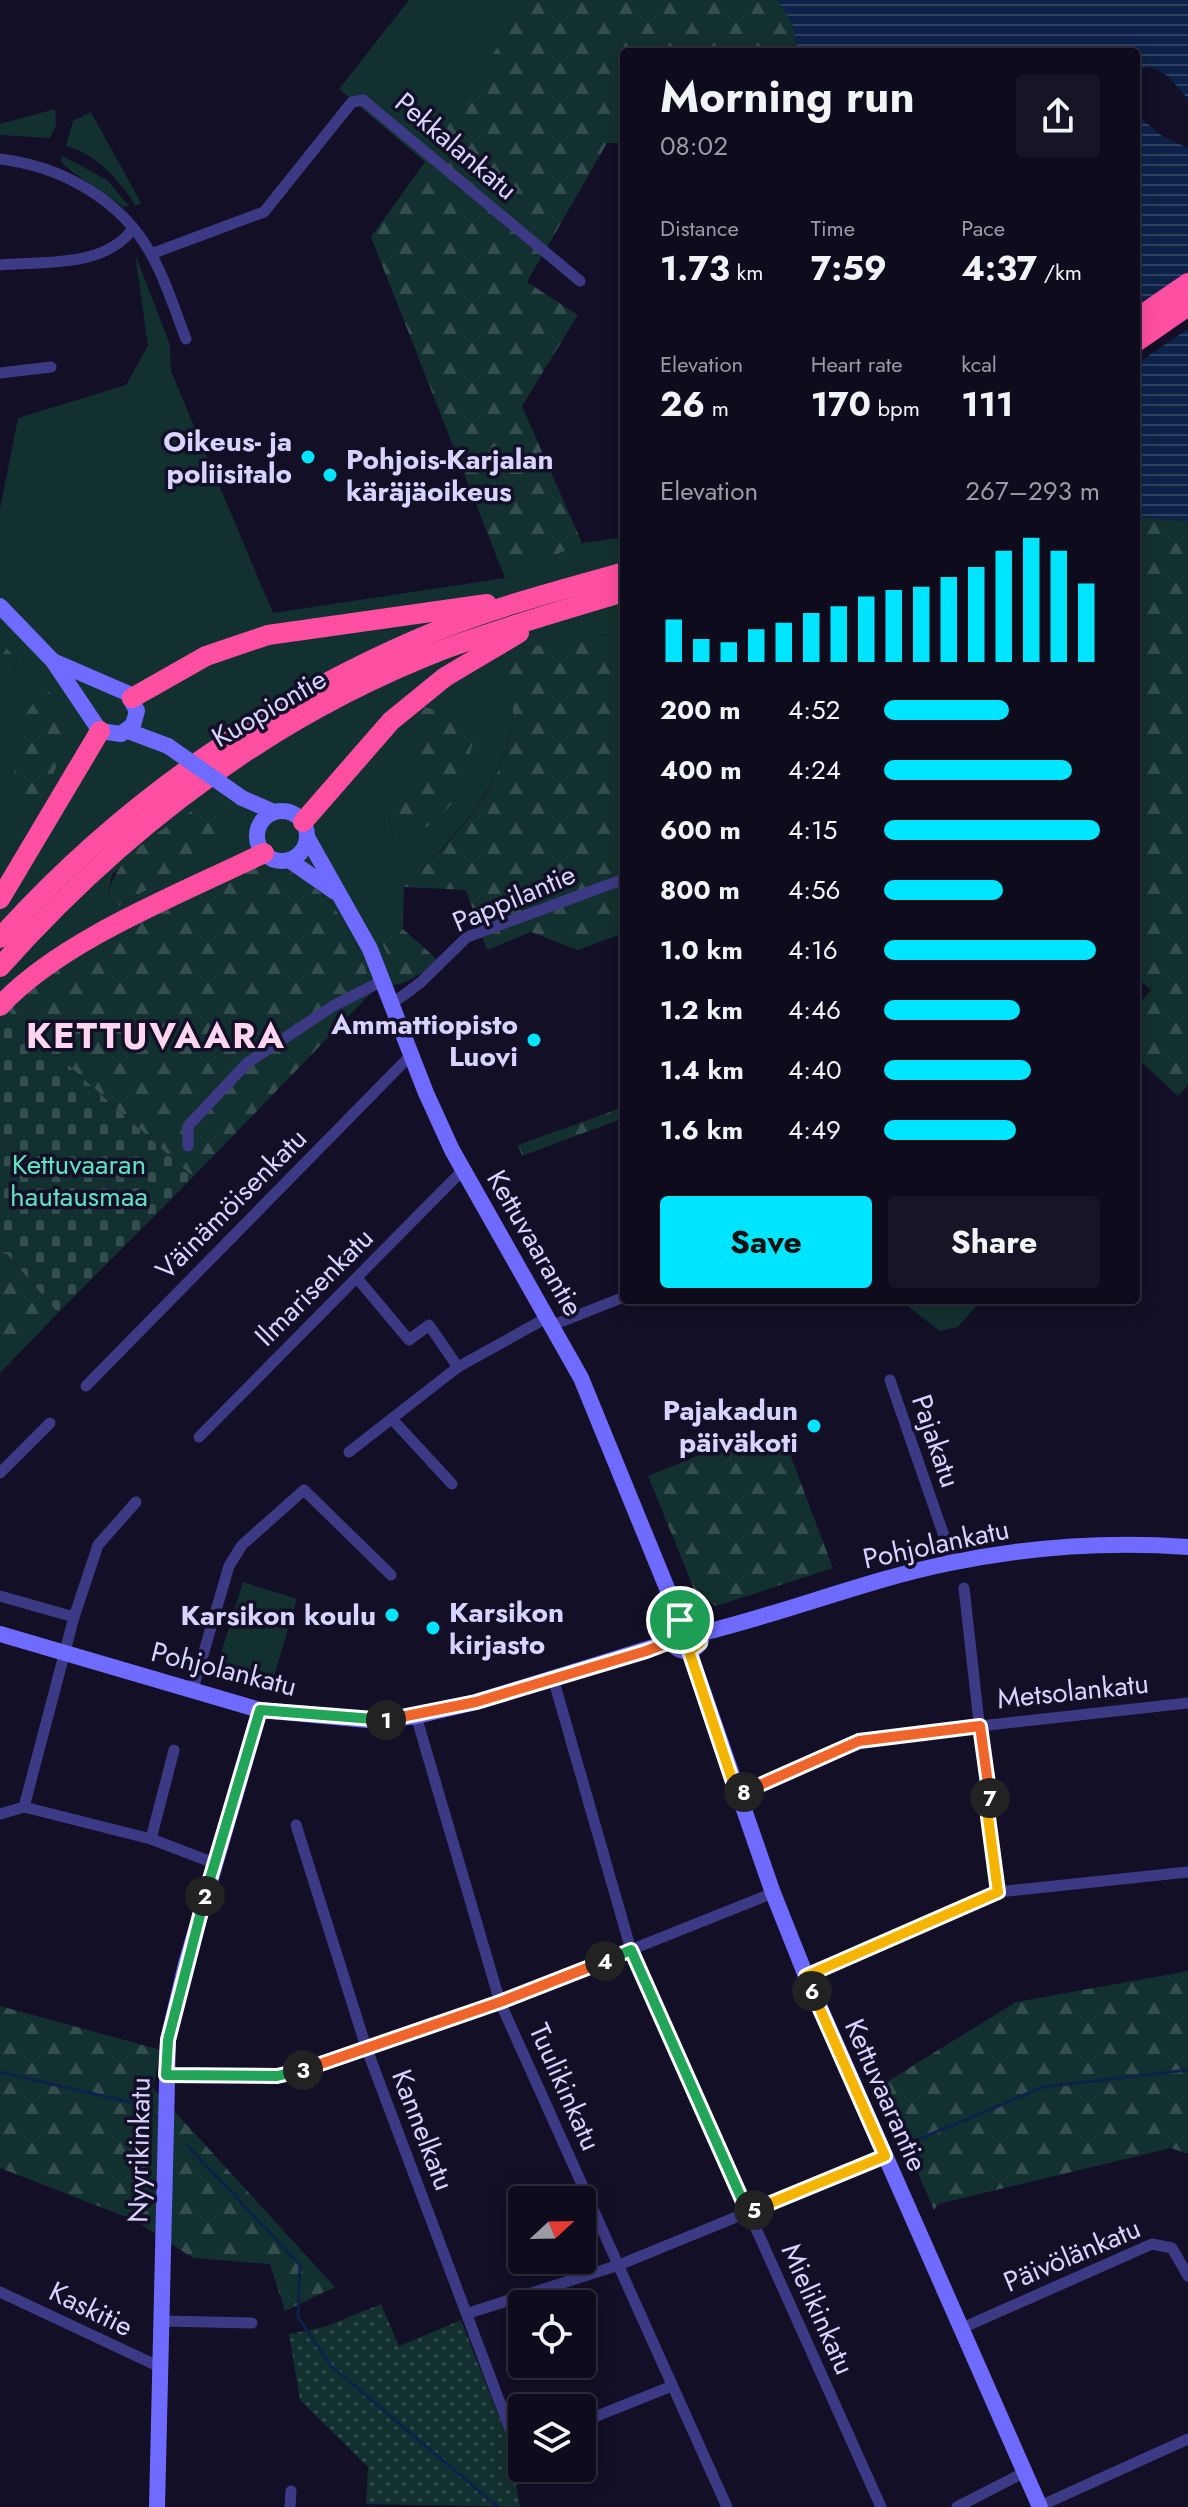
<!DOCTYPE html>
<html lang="en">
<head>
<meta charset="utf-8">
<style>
  body { margin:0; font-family:Jost,sans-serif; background:#171425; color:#f1f3f6; height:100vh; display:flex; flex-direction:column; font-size:30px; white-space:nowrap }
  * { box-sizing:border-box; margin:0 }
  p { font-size:26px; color:#9b9ba3 }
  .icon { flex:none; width:44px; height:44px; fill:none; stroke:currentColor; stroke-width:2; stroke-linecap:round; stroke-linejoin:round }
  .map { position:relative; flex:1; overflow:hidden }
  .panel { position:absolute; left:620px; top:48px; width:520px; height:1256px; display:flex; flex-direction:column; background:#0e0b1c; border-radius:8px; box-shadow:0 4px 20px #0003,0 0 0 2px #2e2b3b }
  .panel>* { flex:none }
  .needle { width:52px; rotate:68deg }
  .buttons { position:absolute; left:508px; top:2186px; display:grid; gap:16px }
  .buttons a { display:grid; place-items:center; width:88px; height:88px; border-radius:8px; background:#0e0b1c; box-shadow:0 4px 20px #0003,0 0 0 2px #2e2b3b; font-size:40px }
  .pin { position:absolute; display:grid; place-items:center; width:68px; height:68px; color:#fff; margin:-34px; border:4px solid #fff; border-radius:50%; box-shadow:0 2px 8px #0007 }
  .km { position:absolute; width:40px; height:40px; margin:-20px; border-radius:50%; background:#222; color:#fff; font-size:22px; line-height:40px; text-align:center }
  .round { display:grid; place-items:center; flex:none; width:84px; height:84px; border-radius:8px; background:#171425 }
  .head { display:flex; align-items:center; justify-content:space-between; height:136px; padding:0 40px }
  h1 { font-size:44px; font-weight:700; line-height:60px }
  .figures { display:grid; grid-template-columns:repeat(3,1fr); gap:12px; height:136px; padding:8px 40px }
  .figures div { display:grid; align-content:center }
  .figures b { font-size:34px; font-weight:700 }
  .figures small { font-size:22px; font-weight:400 }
  .figures p { font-size:22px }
  .chart { height:224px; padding:16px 40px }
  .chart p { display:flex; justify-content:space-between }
  .chart svg { width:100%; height:144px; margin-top:8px; stroke:#00e5ff; stroke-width:6 }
  .action { display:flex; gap:16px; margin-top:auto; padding:16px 40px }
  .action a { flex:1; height:92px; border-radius:8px; background:#00e5ff; color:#111; font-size:32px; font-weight:700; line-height:92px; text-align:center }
  .action a+a { background:#171425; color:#f1f3f6 }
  ul { padding:0 40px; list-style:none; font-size:26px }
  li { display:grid; grid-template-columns:128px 96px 1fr; align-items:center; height:60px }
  li i { height:20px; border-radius:10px; background:#00e5ff }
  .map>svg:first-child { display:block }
  .grass { fill:#12302f; fill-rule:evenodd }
  .forest { fill:url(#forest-firs) }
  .cemetery { fill:url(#cemetery-stones) }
  .park { fill:url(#park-dots) }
  .water { fill:url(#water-rules) }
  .pier { fill:#130f26 }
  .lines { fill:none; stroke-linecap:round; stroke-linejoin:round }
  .stream { stroke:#0c2248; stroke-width:3 }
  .street { stroke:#3d3a85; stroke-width:11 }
  .secondary { stroke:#6f6bff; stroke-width:16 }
  .highway { stroke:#ff4fa3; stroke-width:20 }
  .secondary-bridge { stroke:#6f6bff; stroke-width:16 }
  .split-1-casing { stroke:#fff; stroke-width:16 }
  .split-2-casing { stroke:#fff; stroke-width:16 }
  .split-3-casing { stroke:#fff; stroke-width:16 }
  .split-4-casing { stroke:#fff; stroke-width:16 }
  .split-5-casing { stroke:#fff; stroke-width:16 }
  .split-6-casing { stroke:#fff; stroke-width:16 }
  .split-7-casing { stroke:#fff; stroke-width:16 }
  .split-8-casing { stroke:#fff; stroke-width:16 }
  .split-9-casing { stroke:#fff; stroke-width:16 }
  .split-1 { stroke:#f0652b; stroke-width:10 }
  .split-2 { stroke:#22a559; stroke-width:10 }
  .split-3 { stroke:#22a559; stroke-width:10 }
  .split-4 { stroke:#f0652b; stroke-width:10 }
  .split-5 { stroke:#22a559; stroke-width:10 }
  .split-6 { stroke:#f5b400; stroke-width:10 }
  .split-7 { stroke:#f5b400; stroke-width:10 }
  .split-8 { stroke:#f0652b; stroke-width:10 }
  .split-9 { stroke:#f5b400; stroke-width:10 }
  .poi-dot { fill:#00e5ff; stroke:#130f26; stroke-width:3 }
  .labels { text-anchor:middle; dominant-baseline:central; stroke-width:7; stroke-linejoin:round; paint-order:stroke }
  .street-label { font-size:28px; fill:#d9d4ff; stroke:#130f26 }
  .poi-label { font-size:28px; font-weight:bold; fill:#d9d4ff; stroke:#130f26; text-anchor:end }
  .park-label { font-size:28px; fill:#5fe0c0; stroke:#130f26 }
  .district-label { font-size:36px; font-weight:bold; letter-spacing:2px; fill:#ffd6f0; stroke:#130f26 }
</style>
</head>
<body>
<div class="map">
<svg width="1188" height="2507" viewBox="0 0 1188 2507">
  <defs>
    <pattern id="forest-firs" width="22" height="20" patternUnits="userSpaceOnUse" patternTransform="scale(2)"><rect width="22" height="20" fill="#12302f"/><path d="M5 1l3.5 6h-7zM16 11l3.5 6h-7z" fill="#344d4e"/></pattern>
    <pattern id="cemetery-stones" width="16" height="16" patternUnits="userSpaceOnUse" patternTransform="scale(2)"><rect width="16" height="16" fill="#12302f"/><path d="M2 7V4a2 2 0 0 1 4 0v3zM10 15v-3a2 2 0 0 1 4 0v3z" fill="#344d4e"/></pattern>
    <pattern id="park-dots" width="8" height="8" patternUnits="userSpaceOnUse" patternTransform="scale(2)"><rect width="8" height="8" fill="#12302f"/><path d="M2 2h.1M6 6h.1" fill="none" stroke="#344d4e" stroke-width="1.8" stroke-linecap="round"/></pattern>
    <pattern id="water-rules" width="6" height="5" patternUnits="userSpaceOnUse" patternTransform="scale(2)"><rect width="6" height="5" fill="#0c2248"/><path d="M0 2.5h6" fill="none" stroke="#2f4163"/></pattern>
  </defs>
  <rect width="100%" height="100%" fill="#130f26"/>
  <!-- grass -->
  <g class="grass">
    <polygon points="409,0 527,0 425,162 339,89"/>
    <polygon points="55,109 56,125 50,138 0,135 0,124"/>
    <path d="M 91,112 L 141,203 L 136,206 C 119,180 97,154 66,146 L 73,121 Z"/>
    <path d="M 63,156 L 107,180 L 129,206 L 123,207 C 106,193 72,175 61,161 Z"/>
    <path d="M 135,254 L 170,345 L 171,371 L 273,613 L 505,578 L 582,543 L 624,537 L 624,632 L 508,650 C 510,670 513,692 513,712 C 510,781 451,842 404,887 L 403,929 L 380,941 L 396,972 L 406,982 L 373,991 C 359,947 338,895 294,874 C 285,870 264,870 251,865 L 0,1012 L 0,687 L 18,661 L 0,641 L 0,509 L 18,418 L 126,385 L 148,346 ZM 416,775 L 395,847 L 388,816 ZM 237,834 L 209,844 L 173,875 L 118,906 L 108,897 L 112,875 L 147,840 Z"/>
    <polygon points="899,1300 981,1300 958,1327 940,1331"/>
    <polygon points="243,1582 297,1599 272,1683 217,1666"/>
  </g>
  <!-- forest -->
  <g class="forest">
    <polygon points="527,0 778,0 792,23 798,52 624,52 624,143 607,143 527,282 578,315 522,406 582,543 505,578 371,237 425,162"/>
    <polygon points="1136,517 1188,521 1188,1085 1178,1096 1136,1057 1136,1007 1151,990 1136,977"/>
    <path d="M 624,632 L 624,933 L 578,950 L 531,932 L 487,950 L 466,890 L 404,887 C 451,843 511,781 513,712 C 513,691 509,670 508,650 Z"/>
    <polygon points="0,641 18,661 0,687"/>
    <path d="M 45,686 C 80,737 55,770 31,821 C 12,797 11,759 19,730 C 23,715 37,699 45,686 Z"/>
    <polygon points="421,706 479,722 457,797 439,819 395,847 388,816 416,775"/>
    <path d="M 192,811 L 234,816 L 240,826 L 238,834 L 209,844 L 173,875 L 118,906 L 108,897 C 115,854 158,833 192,811 Z"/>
    <path d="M 251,865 C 264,870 285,870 294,874 C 338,895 359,947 373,991 L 193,1177 L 9,1012 L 0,1025 L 0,1012 L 56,966 Z"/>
    <polygon points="403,929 440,962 406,982 396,972 380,940"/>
    <polygon points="624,1107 624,1118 522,1156 518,1145"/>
    <polygon points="0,1246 58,1313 0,1373"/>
    <polygon points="785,1441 833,1568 716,1606 697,1596 648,1476 731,1442"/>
    <polygon points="1188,1971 1188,2154 1171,2148 938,2204 934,2210 880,2086 1016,2002"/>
    <polygon points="0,2006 161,2050 153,2088 335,2287 285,2311 270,2264 193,2258 134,2220 0,2168"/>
  </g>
  <!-- cemetery -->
  <polygon class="cemetery" points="9,1012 193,1177 58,1313 0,1246 0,1025"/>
  <!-- park -->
  <polygon class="park" points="381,2304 399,2346 461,2320 508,2440 520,2507 366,2504 368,2467 300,2400 289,2334 324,2327"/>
  <!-- water -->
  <g class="water">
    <polygon points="778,0 1188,0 1188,99 1168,76 1151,67 1136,70 1136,52 798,52 792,23"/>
    <polygon points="1136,114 1162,136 1188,148 1188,521 1136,517"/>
  </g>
  <!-- pier -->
  <polygon class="pier" points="1188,299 1188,329 1136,364 1136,334"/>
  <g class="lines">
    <!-- stream -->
    <g class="stream">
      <polyline points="0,2072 142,2105 157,2118"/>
      <polyline points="915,2141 1043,2087 1188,2070"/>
      <polyline points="186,2144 300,2265 298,2317 331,2366 498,2507"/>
    </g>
    <!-- street -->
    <g class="street">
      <path d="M 0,159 C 60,166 121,199 151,254 C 166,280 175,311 186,339"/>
      <polyline points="151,254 264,212 352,102 363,100 580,281"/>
      <path d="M 0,265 C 46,261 103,268 133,229"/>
      <polyline points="0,373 51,367"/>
      <polyline points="393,1003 420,983 467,937 624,879"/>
      <polyline points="188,1146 188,1126 247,1063 333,1006 384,980"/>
      <polyline points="357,1278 409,1340 429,1325 458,1367"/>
      <polyline points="553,1325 624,1297"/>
      <polyline points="890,1380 953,1562"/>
      <polyline points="86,1386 411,1055"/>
      <polyline points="392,1419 452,1484"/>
      <polyline points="199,1437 463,1170"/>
      <polyline points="349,1452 458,1367 541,1321"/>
      <polyline points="0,1473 50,1423"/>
      <polyline points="964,1588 998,1892"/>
      <polyline points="0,1596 74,1617"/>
      <polyline points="553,1678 631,1950 881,2507"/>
      <polyline points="193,1689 229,1566 242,1545 304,1490 391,1575"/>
      <polyline points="416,1716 500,2002 727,2507"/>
      <polyline points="737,1794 871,1738 1188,1703"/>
      <polyline points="24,1807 74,1617 98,1545 136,1502"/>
      <polyline points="0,1814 24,1807 151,1839 214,1863"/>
      <polyline points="296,1825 366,2047 517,2448 522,2446"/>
      <polyline points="151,1839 174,1750"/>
      <polyline points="806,1976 998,1892 1188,1872"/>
      <polyline points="166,2075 259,2077 293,2073 500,2002 773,1893"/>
      <polyline points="0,2292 162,2368"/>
      <polyline points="469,2313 619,2265 885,2156"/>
      <polyline points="163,2321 252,2323"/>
      <polyline points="960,2329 1152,2244 1172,2248 1188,2276"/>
      <polyline points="582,2422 672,2386"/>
      <polyline points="1040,2506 1188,2439"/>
      <polyline points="290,2507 291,2491"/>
      <polyline points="957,2507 1025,2472"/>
    </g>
    <!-- secondary -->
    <g class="secondary">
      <polyline points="0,606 53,661 127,693 137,711 133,725 121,734 100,731 53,661"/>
      <polyline points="128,731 168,746"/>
      <polyline points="242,798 274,812"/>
      <circle cx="282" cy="836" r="25"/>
      <polyline points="307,837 370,949 426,1093 452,1150 581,1378 680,1620"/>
      <polyline points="289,860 335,892"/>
      <circle cx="686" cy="1635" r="16"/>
      <path d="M 702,1633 C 785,1613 866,1580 950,1563 C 1028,1547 1109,1541 1188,1547"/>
      <polyline points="0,1634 260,1710 378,1721 416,1716 476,1702 670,1642"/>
      <polyline points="689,1651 773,1893 806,1976 1040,2507"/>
      <polyline points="157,2507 168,2040 186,1964 260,1710"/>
    </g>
    <!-- highway -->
    <g class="highway">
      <polyline points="1136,319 1188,283"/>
      <polyline points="1136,342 1188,306"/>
      <polyline points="132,698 206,656 268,635 487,604"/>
      <polyline points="303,822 391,721 445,677 519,633"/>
      <polyline points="0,899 100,731"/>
      <path d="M 0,938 C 121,803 271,699 439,630 C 498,606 562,590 624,572"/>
      <path d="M 0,967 C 123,829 271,716 445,649 C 503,627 564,610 624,592"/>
      <path d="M 0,1006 C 62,939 181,894 264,853"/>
    </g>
    <!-- secondary-bridge -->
    <polyline class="secondary-bridge" points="168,746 242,798"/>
  </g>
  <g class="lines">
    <defs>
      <polyline id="split-1" points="386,1720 476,1702 646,1651 670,1642 671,1629 680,1620"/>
      <polyline id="split-2" points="205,1896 260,1710 386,1720"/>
      <polyline id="split-3" points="205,1896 168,2040 166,2075 277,2076 303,2070"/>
      <polyline id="split-4" points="303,2070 500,2002 605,1961"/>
      <polyline id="split-5" points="605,1961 631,1950 748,2213 754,2210"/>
      <polyline id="split-6" points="754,2210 885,2156 812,1991"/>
      <polyline id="split-7" points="812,1991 806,1976 998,1892 988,1817 990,1798"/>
      <polyline id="split-8" points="744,1792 859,1741 980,1726 990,1798"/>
      <polyline id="split-9" points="680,1620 694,1622 700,1629 700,1643 689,1651 737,1794 744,1792"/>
    </defs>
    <!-- split-1 casing -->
    <use href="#split-1" class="split-1-casing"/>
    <!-- split-2 casing -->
    <use href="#split-2" class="split-2-casing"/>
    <!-- split-3 casing -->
    <use href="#split-3" class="split-3-casing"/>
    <!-- split-4 casing -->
    <use href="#split-4" class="split-4-casing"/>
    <!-- split-5 casing -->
    <use href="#split-5" class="split-5-casing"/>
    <!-- split-6 casing -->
    <use href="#split-6" class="split-6-casing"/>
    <!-- split-7 casing -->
    <use href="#split-7" class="split-7-casing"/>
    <!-- split-8 casing -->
    <use href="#split-8" class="split-8-casing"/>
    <!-- split-9 casing -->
    <use href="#split-9" class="split-9-casing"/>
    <!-- split-1 -->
    <use href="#split-1" class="split-1"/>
    <!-- split-2 -->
    <use href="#split-2" class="split-2"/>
    <!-- split-3 -->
    <use href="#split-3" class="split-3"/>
    <!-- split-4 -->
    <use href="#split-4" class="split-4"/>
    <!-- split-5 -->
    <use href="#split-5" class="split-5"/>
    <!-- split-6 -->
    <use href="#split-6" class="split-6"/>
    <!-- split-7 -->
    <use href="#split-7" class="split-7"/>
    <!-- split-8 -->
    <use href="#split-8" class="split-8"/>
    <!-- split-9 -->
    <use href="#split-9" class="split-9"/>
  </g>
  <!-- markers -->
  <g class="poi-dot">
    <circle cx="308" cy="457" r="8"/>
    <circle cx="330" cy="475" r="8"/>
    <circle cx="534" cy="1040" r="8"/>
    <circle cx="814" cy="1426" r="8"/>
    <circle cx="392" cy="1615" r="8"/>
    <circle cx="433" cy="1628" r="8"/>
  </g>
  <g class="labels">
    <!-- street labels -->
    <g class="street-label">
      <text transform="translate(456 146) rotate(40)">Pekkalankatu</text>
      <text transform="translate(269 708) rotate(-30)">Kuopiontie</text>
      <text transform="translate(514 898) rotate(-23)">Pappilantie</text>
      <text transform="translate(231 1204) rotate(-45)">Väinämöisenkatu</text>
      <text transform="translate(535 1243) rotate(60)">Kettuvaarantie</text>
      <text transform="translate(314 1287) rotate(-45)">Ilmarisenkatu</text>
      <text transform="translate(936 1441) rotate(71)">Pajakatu</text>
      <text transform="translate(936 1544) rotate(-12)">Pohjolankatu</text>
      <text transform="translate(224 1669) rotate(14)">Pohjolankatu</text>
      <text transform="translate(1073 1691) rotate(-6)">Metsolankatu</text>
      <text transform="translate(565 2087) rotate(66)">Tuulikinkatu</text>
      <text transform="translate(886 2095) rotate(66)">Kettuvaarantie</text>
      <text transform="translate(423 2130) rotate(69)">Kannelkatu</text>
      <text transform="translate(139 2150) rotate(-89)">Nyyrikinkatu</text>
      <text transform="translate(1072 2255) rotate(-23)">Päivölänkatu</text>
      <text transform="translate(91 2309) rotate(26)">Kaskitie</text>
      <text transform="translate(818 2309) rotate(66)">Mielikinkatu</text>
    </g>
    <!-- poi labels -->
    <g class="poi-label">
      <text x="292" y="441">Oikeus- ja<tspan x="292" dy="32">poliisitalo</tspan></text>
      <text x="346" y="459" text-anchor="start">Pohjois-Karjalan<tspan x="346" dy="32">käräjäoikeus</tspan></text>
      <text x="518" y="1024">Ammattiopisto<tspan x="518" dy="32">Luovi</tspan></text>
      <text x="798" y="1410">Pajakadun<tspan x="798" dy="32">päiväkoti</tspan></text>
      <text x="449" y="1612" text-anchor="start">Karsikon<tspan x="449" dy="32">kirjasto</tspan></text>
      <text x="376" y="1615">Karsikon koulu</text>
    </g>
    <!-- park labels -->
    <g class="park-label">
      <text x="79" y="1164">Kettuvaaran<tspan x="79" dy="32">hautausmaa</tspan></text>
    </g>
    <!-- district labels -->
    <g class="district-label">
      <text x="156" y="1035">KETTUVAARA</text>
    </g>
  </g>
</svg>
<div class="buttons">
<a><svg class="needle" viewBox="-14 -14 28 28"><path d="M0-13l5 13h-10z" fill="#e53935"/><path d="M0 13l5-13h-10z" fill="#9b9ba3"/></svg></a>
<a><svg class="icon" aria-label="locate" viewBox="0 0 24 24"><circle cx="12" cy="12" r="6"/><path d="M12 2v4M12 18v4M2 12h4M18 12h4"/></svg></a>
<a><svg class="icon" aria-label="layers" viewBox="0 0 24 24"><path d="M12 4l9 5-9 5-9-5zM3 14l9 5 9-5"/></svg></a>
</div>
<div class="pin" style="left:680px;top:1620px;background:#1e9e55"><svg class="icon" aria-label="arrive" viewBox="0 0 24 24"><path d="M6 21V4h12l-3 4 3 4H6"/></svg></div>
<b class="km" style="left:386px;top:1720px">1</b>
<b class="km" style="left:205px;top:1896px">2</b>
<b class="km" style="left:303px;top:2070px">3</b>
<b class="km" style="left:605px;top:1961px">4</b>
<b class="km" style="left:754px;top:2210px">5</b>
<b class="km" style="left:812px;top:1991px">6</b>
<b class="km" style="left:990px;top:1798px">7</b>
<b class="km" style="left:744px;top:1792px">8</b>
<section class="panel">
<div class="head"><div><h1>Morning run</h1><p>08:02</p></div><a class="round"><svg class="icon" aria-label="share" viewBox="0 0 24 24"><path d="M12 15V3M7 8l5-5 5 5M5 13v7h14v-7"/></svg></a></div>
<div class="figures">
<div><p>Distance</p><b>1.73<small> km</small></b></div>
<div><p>Time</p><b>7:59</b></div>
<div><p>Pace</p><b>4:37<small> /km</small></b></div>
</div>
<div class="figures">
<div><p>Elevation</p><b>26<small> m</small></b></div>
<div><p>Heart rate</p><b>170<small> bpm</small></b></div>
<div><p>kcal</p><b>111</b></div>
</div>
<div class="chart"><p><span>Elevation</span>267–293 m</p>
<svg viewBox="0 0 160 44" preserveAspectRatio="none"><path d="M5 44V31M15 44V37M25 44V38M35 44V34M45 44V32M55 44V29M65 44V27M75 44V24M85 44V22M95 44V21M105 44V18M115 44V15M125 44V10M135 44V6M145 44V10M155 44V20"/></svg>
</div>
<ul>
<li><b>200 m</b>4:52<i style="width:58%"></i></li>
<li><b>400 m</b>4:24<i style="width:87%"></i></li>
<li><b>600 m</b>4:15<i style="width:100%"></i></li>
<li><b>800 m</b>4:56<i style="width:55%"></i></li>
<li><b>1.0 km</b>4:16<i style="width:98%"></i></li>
<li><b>1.2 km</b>4:46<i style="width:63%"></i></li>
<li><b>1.4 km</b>4:40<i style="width:68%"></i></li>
<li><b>1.6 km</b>4:49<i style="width:61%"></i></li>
</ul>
<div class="action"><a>Save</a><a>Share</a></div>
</section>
</div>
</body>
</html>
